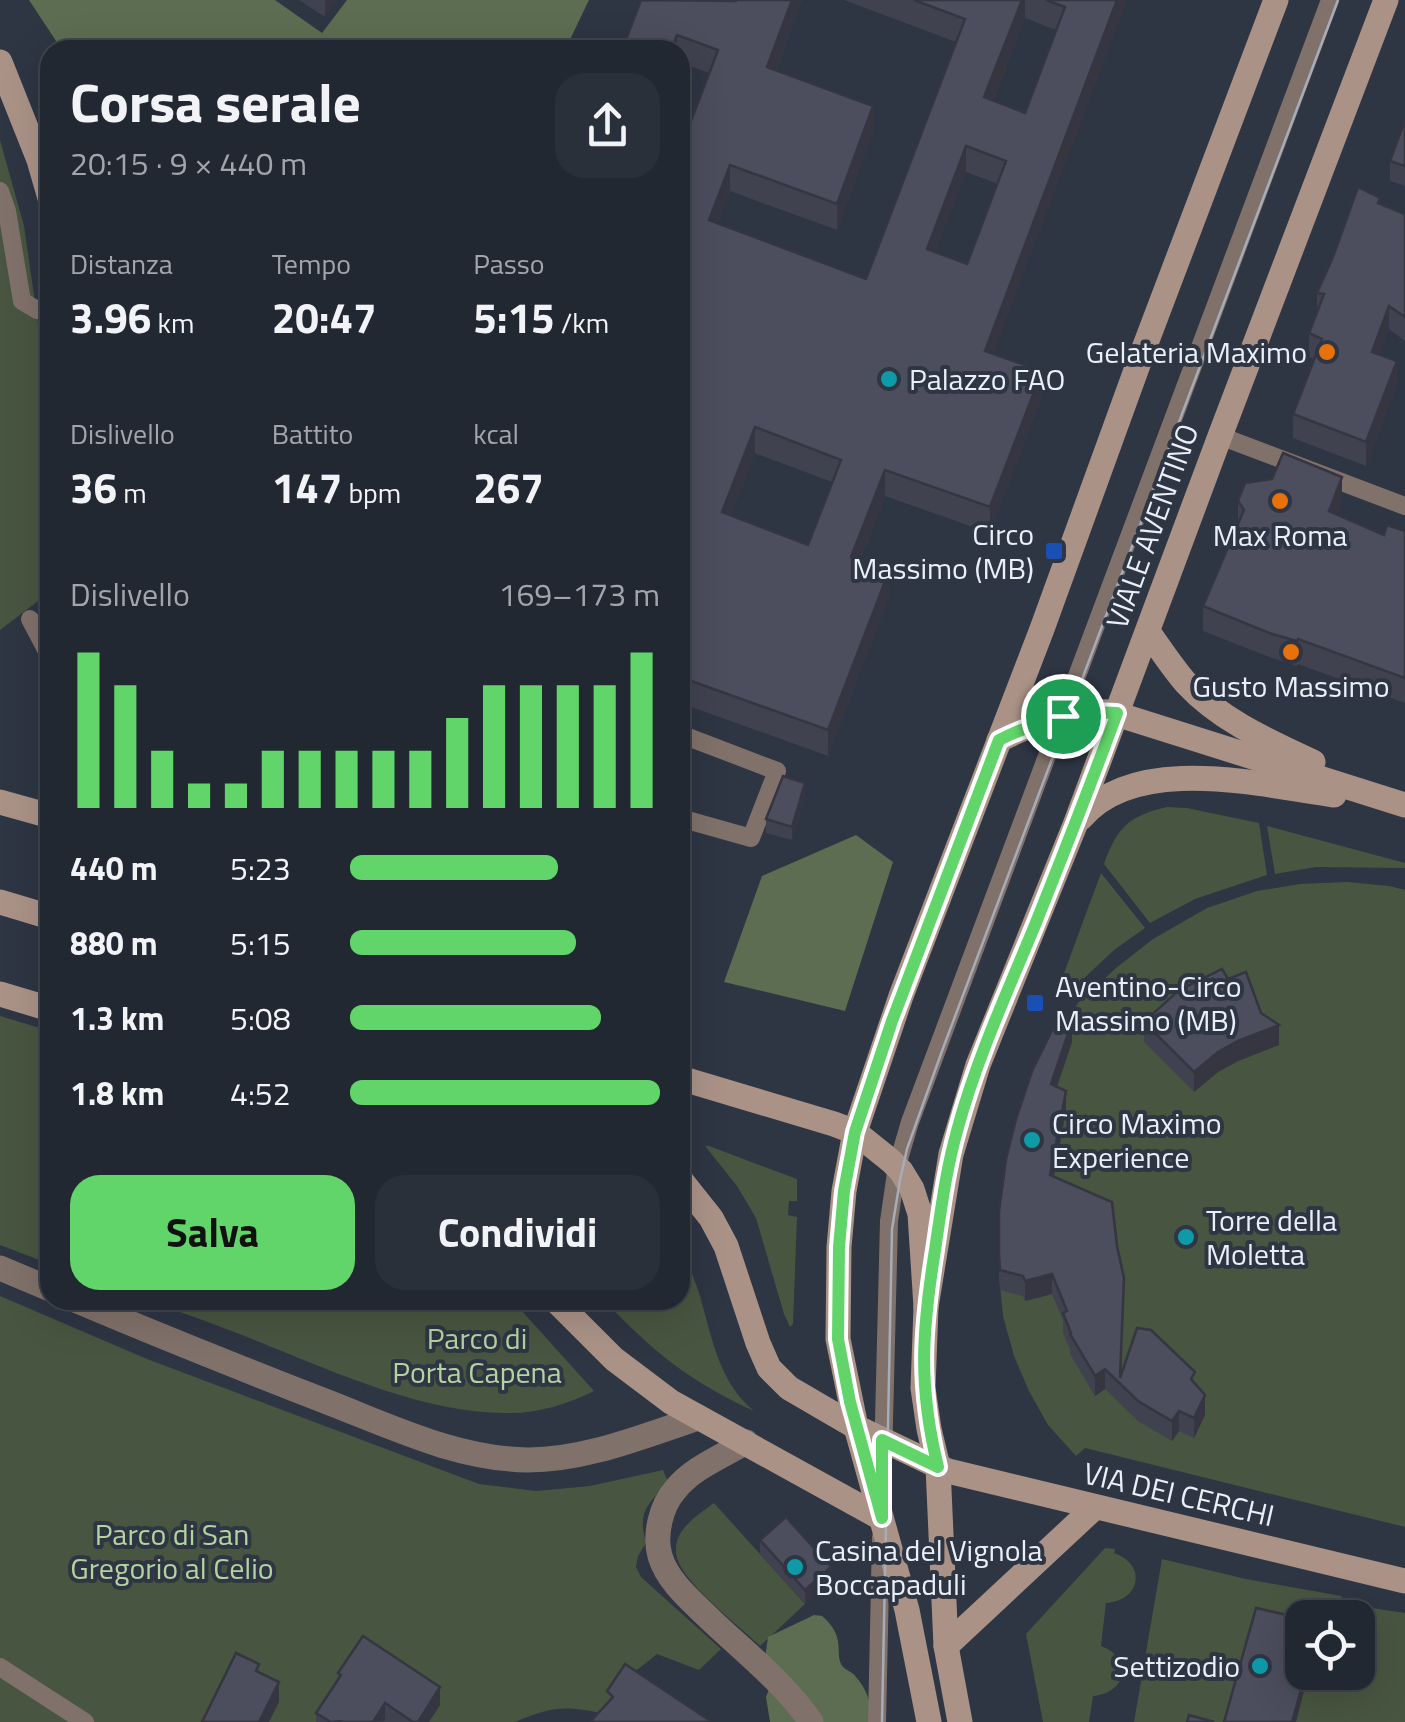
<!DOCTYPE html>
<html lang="it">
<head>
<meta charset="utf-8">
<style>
  body { margin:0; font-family:"Titillium Web",sans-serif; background:#2a303a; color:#f1f3f6; height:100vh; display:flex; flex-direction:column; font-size:38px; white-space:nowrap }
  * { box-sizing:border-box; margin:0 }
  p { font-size:32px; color:#a2a6ac }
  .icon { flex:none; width:55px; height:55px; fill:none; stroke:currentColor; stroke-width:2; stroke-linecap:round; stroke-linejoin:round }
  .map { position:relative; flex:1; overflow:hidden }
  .sheet { position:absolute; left:40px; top:40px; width:650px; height:1270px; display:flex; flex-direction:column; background:#222832; border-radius:30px; box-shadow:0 10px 40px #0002,0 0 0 2px #3f444d }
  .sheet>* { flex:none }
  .tools { position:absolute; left:1285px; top:1600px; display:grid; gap:20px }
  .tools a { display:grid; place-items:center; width:90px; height:90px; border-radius:20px; background:#222832; box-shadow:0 10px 40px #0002,0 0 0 2px #3f444d; font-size:50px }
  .pin { position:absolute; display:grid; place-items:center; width:85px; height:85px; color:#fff; margin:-42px; border:5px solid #fff; border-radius:50%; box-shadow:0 2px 10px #0007 }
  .round { display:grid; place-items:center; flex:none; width:105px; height:105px; border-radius:30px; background:#2a303a }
  .summary { display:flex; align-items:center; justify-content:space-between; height:170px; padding:0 30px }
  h1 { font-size:55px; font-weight:700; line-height:75px }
  .stats { display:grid; grid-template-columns:repeat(3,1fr); gap:15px; height:170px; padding:10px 30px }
  .stats div { display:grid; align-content:center }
  .stats b { font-size:42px; font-weight:700 }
  .stats small { font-size:28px; font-weight:400 }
  .stats p { font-size:28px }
  .chart { height:280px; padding:20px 30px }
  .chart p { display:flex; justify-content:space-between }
  .chart svg { width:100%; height:180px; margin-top:10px; stroke:#61d46a; stroke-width:6 }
  .action { display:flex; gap:20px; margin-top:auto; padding:20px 30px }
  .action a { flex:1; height:115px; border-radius:30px; background:#61d46a; color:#111; font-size:40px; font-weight:700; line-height:115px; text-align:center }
  .action a+a { background:#2a303a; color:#f1f3f6 }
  ul { padding:0 30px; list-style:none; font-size:32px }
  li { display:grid; grid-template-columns:160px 120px 1fr; align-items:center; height:75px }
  li i { height:25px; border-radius:12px; background:#61d46a }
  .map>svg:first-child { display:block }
  .green { fill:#485540; fill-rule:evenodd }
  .forest { fill:#5c6d51 }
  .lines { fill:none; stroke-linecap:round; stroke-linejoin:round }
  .lane { stroke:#80716a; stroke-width:18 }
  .street { stroke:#80716a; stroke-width:25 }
  .secondary { stroke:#aa9287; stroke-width:25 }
  .tram { stroke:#a7adb8; stroke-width:2.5 }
  .wall { fill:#414250; fill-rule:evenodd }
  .shaded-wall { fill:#353641 }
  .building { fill:#4c4d5d; stroke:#353641; stroke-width:2.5; fill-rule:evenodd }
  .route-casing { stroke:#fff; stroke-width:20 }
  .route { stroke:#61d46a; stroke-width:12 }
  .food-dot { fill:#e8710a; stroke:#2e3543; stroke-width:4 }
  .culture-dot { fill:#0f9aa8; stroke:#2e3543; stroke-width:4 }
  .transit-dot { fill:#1a4fb4; stroke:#2e3543; stroke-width:4 }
  .labels { text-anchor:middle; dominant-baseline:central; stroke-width:8; stroke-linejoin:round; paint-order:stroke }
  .poi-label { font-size:30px; fill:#eaeff8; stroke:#2e3543; text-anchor:start }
  .street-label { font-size:30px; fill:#eaeff8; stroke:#2e3543 }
  .park-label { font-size:30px; fill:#b3d39f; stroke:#2e3543 }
</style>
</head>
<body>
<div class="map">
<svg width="1405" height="1722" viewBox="0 0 1405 1722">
  <rect width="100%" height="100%" fill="#2e3543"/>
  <!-- green -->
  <g class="green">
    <polygon points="0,140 24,226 39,330 50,491 50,592 0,630"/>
    <path d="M 1167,807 L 1187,808 L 1259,823 L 1267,875 L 1195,899 L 1150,923 L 1104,864 C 1117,828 1128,816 1167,807 Z"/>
    <polygon points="1267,826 1405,863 1405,868 1316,867 1275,874"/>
    <polygon points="1101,873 1145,928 1114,950 1080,982 1072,984 1066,982 1063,976"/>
    <polygon points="1347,882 1389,886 1405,890 1405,1527 1085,1448 1076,1456 1048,1425 1029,1391 1014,1356 1003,1316 999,1276 1054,1042 1078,1003 1116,968 1153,939 1207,908 1257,891 1300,884"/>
    <polygon points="0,1016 50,1031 50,1264 0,1245"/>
    <polygon points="705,1146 709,1146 797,1179 797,1201 789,1201 788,1215 797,1217 793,1324 790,1327 784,1314 756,1218 737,1186"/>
    <path d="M 680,1243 C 687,1260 694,1278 700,1296 C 712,1338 719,1382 754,1411 C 690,1382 652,1351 604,1300 L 680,1300 Z"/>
    <path d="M 0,1296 L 147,1359 L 479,1484 L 536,1491 L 590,1486 L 663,1470 L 668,1482 C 648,1505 637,1511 646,1543 L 638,1556 L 636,1567 L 641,1577 L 721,1649 L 699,1670 L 657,1654 L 632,1674 L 601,1713 C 563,1705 551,1707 515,1722 L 0,1722 Z"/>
    <path d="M 147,1300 L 512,1300 L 594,1391 C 566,1405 536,1414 505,1413 C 426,1413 342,1375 269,1346 C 229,1329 188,1315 147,1300 Z"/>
    <path d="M 714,1503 L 805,1604 L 760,1646 C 737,1624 696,1593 681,1567 C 675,1557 674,1546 679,1536 C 686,1522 702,1512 714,1503 Z"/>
    <path d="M 1105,1548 L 1115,1549 L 1114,1553 C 1148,1565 1140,1601 1106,1603 L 1101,1646 C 1133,1658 1128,1693 1093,1696 L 1089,1722 L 1043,1722 L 1026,1634 Z"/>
    <path d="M 1162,1559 L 1246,1579 L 1341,1596 L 1345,1604 L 1405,1613 L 1405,1722 L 1134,1722 ZM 1302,1618 L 1358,1618 L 1358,1672 L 1302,1672 Z"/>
  </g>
  <!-- forest -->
  <g class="forest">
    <polygon points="29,0 275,0 322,33 347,0 589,0 565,50 62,50"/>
    <polygon points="856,835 893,862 845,1011 724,982 762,876"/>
    <path d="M 814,1615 L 822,1616 C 848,1638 833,1654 843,1667 C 847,1671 853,1672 856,1677 C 867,1689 872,1705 872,1722 L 770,1722 L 766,1697 L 769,1689 L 765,1658 L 768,1637 Z"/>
  </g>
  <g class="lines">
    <!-- lane -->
    <g class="lane">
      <polyline points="0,191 7,211 22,301 37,310 50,311"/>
      <polyline points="1220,436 1405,506"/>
      <polyline points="30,619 50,657"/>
      <polyline points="680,734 777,771 751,838 680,818"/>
      <polyline points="882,1501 889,1221 897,1166 910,1122 1330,0"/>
      <polyline points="0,1667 85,1722"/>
      <polyline points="877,1722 881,1537"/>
    </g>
    <!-- street -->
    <g class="street">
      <polyline points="0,1268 50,1289"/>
      <path d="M 75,1300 C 160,1336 245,1370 330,1403 C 394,1428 458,1459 528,1460 C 586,1460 643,1436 698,1418"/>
      <path d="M 746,1442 C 723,1456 692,1468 675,1490 C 661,1506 654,1535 660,1556 C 668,1583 694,1603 713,1622 C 747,1654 785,1684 811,1722"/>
    </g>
    <!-- secondary -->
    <g class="secondary">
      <polyline points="0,62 39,160 50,198"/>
      <path d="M 1148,632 C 1160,648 1172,667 1186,683 C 1220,720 1268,741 1313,762"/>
      <path d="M 999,740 C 1034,722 1071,710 1110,712 L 1405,805"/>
      <polyline points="0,802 50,816"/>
      <path d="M 1081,818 C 1136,753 1261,785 1334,795"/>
      <polyline points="0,902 50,917"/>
      <polyline points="0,994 50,1009"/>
      <polyline points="680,1078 834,1124 855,1132 891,1161 901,1171 912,1189 920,1214 926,1307 923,1388 929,1429 938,1467 946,1646 960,1722"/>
      <polyline points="680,1179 711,1218 726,1246 758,1343 769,1368 789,1388 856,1427 948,1471 1405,1581"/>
      <polyline points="555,1300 614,1359 671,1402 881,1518"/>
      <polyline points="926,1307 951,1154 978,1065 1075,825 1220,436 1386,0"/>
      <polyline points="946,1646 1095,1507"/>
      <polyline points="929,1722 907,1610 856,1427 838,1339 839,1247 844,1191 855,1132 901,996 1042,629 1143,351 1276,0"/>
    </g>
    <!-- tram -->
    <polyline class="tram" points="882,1722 892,1229 900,1180 907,1149 942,1051 1338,0"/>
  </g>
  <!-- wall -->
  <g class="wall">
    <polygon points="299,0 336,0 325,17"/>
    <path d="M 737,0 L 802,0 L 776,70 L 873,132 L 837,230 L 730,191 L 718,223 L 866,279 L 956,42 L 844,0 L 1127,0 L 993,354 L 1042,397 L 990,533 L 885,496 L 860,560 L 889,597 L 828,756 L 680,703 L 680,150 L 709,73 L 680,62 L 680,50 L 622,50 ZM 1025,18 L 1056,30 L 1025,113 L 993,101 ZM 966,172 L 998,184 L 967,264 L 935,252 ZM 755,453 L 832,482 L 808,545 L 731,515 Z"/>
    <polygon points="1405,120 1405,186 1390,181 1390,161"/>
    <polygon points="1380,204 1405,214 1405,341 1389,329 1379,355 1397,385 1366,466 1293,438 1293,414 1314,359 1309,357 1309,333 1317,311 1317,293"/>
    <polygon points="1238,501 1342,502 1337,515 1384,535 1405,531 1405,703 1298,664 1297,666 1272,658 1203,631 1203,606 1238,525"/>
    <polygon points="805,796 792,840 766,833 766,819"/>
    <polygon points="1228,979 1261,1013 1279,1045 1238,1061 1218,1072 1194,1092 1144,1042 1144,1022"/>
    <polygon points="1072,1042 1057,1087 1066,1111 1054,1176 1121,1376 1195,1383 1205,1415 1194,1438 1179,1431 1172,1441 1138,1421 1105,1389 1095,1396 1070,1354 1070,1349 1063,1333 1063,1320 1052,1294 1025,1301 1023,1296 1000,1290 999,1276 999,1211"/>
    <polygon points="760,1540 831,1580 805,1604 760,1554"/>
    <polygon points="338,1673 440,1705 429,1722 316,1722 316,1713 338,1678"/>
  </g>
  <!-- shaded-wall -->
  <g class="shaded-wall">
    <polygon points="325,0 336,0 325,17"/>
    <polygon points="792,0 802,0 767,93 767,67"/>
    <polygon points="1022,0 1025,0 1025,18 984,123 984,97"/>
    <polygon points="1117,0 1127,0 985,377 985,351"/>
    <polygon points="677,35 677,50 671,50"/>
    <polygon points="873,106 873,132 837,230 837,204"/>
    <polygon points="966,146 966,172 927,275 927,249"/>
    <polygon points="730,165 730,191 709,246 709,220"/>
    <polygon points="1389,306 1389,329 1372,375 1372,352"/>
    <polygon points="1397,361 1397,385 1366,466 1366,442"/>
    <polygon points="1042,371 1042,397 990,533 990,507"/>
    <polygon points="755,427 755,453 722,538 722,512"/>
    <polygon points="885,470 885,496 851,582 851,557"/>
    <polygon points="1342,477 1342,502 1329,536 1329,511"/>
    <polygon points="889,571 889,597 828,756 828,730"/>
    <polygon points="805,783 805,796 792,840 792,827"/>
    <polygon points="1072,1022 1072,1042 1051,1104 1051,1084"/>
    <polygon points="1279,1025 1279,1045 1238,1061 1218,1072 1194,1092 1194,1072 1218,1052 1238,1041"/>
    <polygon points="1066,1091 1066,1111 1050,1195 1050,1175"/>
    <polygon points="1052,1274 1052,1294 1025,1301 1025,1281"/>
    <polygon points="1105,1369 1105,1389 1095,1396 1095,1376"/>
    <polygon points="1205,1395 1205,1415 1194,1438 1194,1418"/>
    <polygon points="1179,1411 1179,1431 1172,1441 1172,1421"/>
    <polygon points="831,1567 831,1580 805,1604 805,1590"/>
    <polygon points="1296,1617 1296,1631 1289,1659 1289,1645"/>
    <polygon points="1306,1672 1309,1672 1296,1722 1292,1722"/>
    <polygon points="279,1682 279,1702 269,1722 259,1722"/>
    <polygon points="440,1687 440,1705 429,1722 418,1722"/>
    <polygon points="385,1703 385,1721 373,1722"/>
  </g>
  <!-- building -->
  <g class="building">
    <path d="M 641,0 L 736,1 L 737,0 L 792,0 L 767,67 L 873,106 L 837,204 L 730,165 L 709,220 L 866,279 L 965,19 L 914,0 L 1022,0 L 984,97 L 1025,113 L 1065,7 L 1046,0 L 1117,0 L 985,351 L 1042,371 L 990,507 L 885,470 L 851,557 L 889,571 L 828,730 L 680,677 L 680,150 L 718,50 L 677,35 L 671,50 L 622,50 ZM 966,146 L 1006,161 L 967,264 L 927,249 ZM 755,427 L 841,460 L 808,545 L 722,512 Z"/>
    <polygon points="1405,120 1405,166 1390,161"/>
    <polygon points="1358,187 1380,198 1378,203 1405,214 1405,317 1389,306 1372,352 1397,361 1366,442 1293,414 1322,339 1309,333 1324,294 1317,293 1333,257"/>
    <polygon points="1283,453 1342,477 1329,511 1384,535 1387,525 1405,531 1405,678 1298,639 1297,641 1272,634 1203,606 1244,510 1238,501 1245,483 1272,479"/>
    <polygon points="783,776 805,783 792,827 766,819"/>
    <polygon points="1222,969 1228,979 1246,972 1261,1013 1279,1025 1238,1041 1218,1052 1194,1072 1144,1022 1178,991"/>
    <polygon points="1059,1016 1072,1022 1051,1084 1066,1091 1050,1175 1112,1202 1117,1246 1124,1278 1120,1378 1137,1328 1151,1330 1195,1372 1191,1379 1205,1395 1194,1418 1179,1411 1172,1421 1138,1401 1105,1369 1095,1376 1070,1334 1071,1333 1063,1313 1067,1311 1052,1274 1025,1281 1023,1276 1000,1270 999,1256 999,1211 1006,1159 1016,1119 1032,1071"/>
    <polygon points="786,1517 831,1567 805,1590 760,1540"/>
    <polygon points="1256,1608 1296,1617 1289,1645 1302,1649 1302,1672 1306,1672 1292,1722 1224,1722"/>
    <polygon points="363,1636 440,1687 418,1722 413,1722 385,1703 373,1722 343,1722 341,1721 331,1722 316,1713 341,1675 338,1673"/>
    <polygon points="236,1653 259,1664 256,1671 279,1682 259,1722 202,1722"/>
    <polygon points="625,1664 712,1722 590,1722 613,1697 607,1691"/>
    <polygon points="1189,1715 1214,1722 1187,1722"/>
  </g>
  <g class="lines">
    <defs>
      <path id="route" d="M 1092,712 L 1117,713 C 1091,784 1063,855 1035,925 C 1007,993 976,1060 957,1131 C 946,1170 941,1210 935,1250 C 922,1331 918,1386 938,1467 L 882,1440 L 882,1518 L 850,1402 L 838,1339 L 839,1247 L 844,1191 L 855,1132 L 892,1021 L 999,740 C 1029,725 1059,715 1092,712 Z"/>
    </defs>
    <!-- route casing -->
    <use href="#route" class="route-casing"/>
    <!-- route -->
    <use href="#route" class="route"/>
  </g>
  <!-- markers -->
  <g class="food-dot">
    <circle cx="1327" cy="352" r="10"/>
    <circle cx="1280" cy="501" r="10"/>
    <circle cx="1291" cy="652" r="10"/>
  </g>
  <g class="culture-dot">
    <circle cx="889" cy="379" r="10"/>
    <circle cx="1032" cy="1140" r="10"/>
    <circle cx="1186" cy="1237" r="10"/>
    <circle cx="795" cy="1567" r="10"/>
    <circle cx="1260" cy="1666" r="10"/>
  </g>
  <g class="transit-dot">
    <rect x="1044" y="541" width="20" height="20" rx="5"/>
    <rect x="1025" y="993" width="20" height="20" rx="5"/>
  </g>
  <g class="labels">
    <!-- poi labels -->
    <g class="poi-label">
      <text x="1307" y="352" text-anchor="end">Gelateria Maximo</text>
      <text x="909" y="379">Palazzo FAO</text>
      <text x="1034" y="534" text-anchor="end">Circo<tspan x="1034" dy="34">Massimo (MB)</tspan></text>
      <text x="1280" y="535" text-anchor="middle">Max Roma</text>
      <text x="1291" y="686" text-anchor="middle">Gusto Massimo</text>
      <text x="1055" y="986">Aventino-Circo<tspan x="1055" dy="34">Massimo (MB)</tspan></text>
      <text x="1052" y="1123">Circo Maximo<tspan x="1052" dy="34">Experience</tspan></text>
      <text x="1206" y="1220">Torre della<tspan x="1206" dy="34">Moletta</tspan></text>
      <text x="815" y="1550">Casina del Vignola<tspan x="815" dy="34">Boccapaduli</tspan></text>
      <text x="1240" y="1666" text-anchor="end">Settizodio</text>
    </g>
    <!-- street labels -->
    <g class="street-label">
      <text transform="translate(1152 526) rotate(-70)">VIALE AVENTINO</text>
      <text transform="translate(1179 1494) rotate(13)">VIA DEI CERCHI</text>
    </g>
    <!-- park labels -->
    <g class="park-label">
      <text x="477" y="1338">Parco di<tspan x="477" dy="34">Porta Capena</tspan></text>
      <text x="172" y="1534">Parco di San<tspan x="172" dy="34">Gregorio al Celio</tspan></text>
    </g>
  </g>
</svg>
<div class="tools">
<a><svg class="icon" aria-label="locate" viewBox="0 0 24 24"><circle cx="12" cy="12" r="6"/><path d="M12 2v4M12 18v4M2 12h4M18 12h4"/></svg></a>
</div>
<div class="pin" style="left:1063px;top:716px;background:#1e9e55"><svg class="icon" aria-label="arrive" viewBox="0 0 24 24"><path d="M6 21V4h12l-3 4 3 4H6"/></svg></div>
<section class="sheet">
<div class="summary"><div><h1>Corsa serale</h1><p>20:15 · 9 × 440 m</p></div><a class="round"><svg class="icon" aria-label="share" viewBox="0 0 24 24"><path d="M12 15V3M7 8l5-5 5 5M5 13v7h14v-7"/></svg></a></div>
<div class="stats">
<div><p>Distanza</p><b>3.96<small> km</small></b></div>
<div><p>Tempo</p><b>20:47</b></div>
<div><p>Passo</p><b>5:15<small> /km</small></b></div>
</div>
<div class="stats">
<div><p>Dislivello</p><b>36<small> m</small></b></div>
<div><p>Battito</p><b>147<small> bpm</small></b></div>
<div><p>kcal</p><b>267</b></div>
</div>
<div class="chart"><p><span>Dislivello</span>169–173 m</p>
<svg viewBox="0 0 160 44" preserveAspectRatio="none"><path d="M5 44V6M15 44V14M25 44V30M35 44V38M45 44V38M55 44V30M65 44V30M75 44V30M85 44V30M95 44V30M105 44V22M115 44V14M125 44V14M135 44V14M145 44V14M155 44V6"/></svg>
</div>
<ul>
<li><b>440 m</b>5:23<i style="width:67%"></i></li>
<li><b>880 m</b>5:15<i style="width:73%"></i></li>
<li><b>1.3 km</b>5:08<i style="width:81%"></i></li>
<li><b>1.8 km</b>4:52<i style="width:100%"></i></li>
</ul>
<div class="action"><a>Salva</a><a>Condividi</a></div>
</section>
</div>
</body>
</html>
